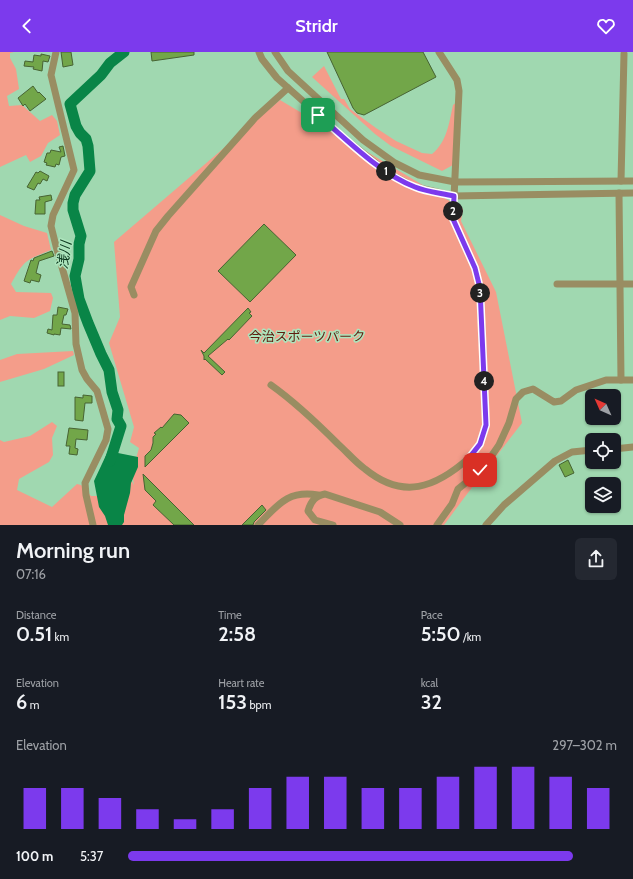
<!DOCTYPE html>
<html lang="en">
<head>
<meta charset="utf-8">
<style>
  body { margin:0; font-family:Cabin,"Noto Sans JP",sans-serif; background:#242831; color:#f1f3f6; height:100vh; display:flex; flex-direction:column; font-size:15px; white-space:nowrap }
  * { box-sizing:border-box; margin:0 }
  p { font-size:13px; color:#9ea1a6 }
  .icon { flex:none; width:22px; height:22px; fill:none; stroke:currentColor; stroke-width:2; stroke-linecap:round; stroke-linejoin:round }
  .map { position:relative; height:473px; overflow:hidden }
  .panel { display:flex; flex-direction:column; background:#171b24; flex:1 }
  .panel>* { flex:none }
  .needle { width:26px; rotate:315deg }
  .tools { position:absolute; left:585px; top:337px; display:grid; gap:8px }
  .tools a { display:grid; place-items:center; width:36px; height:36px; border-radius:6px; background:#171b24; box-shadow:0 1px 3px #0004; font-size:20px }
  .pin { position:absolute; display:grid; place-items:center; width:34px; height:34px; color:#fff; margin:-17px; border-radius:8px; box-shadow:0 2px 6px #0006 }
  .km { position:absolute; width:20px; height:20px; margin:-10px; border-radius:50%; background:#222; color:#fff; font-size:11px; line-height:20px; text-align:center }
  .round { display:grid; place-items:center; flex:none; width:42px; height:42px; border-radius:6px; background:#242831 }
  .head { display:flex; align-items:center; justify-content:space-between; height:68px; padding:0 16px }
  h1 { font-size:22px; font-weight:600; line-height:30px }
  .metrics { display:grid; grid-template-columns:repeat(3,1fr); gap:6px; height:68px; padding:4px 16px }
  .metrics div { display:grid; align-content:center }
  .metrics b { font-size:20px; font-weight:600 }
  .metrics small { font-size:11px; font-weight:400 }
  .metrics p { font-size:11px }
  .chart { height:112px; padding:8px 16px }
  .chart p { display:flex; justify-content:space-between }
  .chart svg { width:100%; height:72px; margin-top:4px; stroke:#7c3aed; stroke-width:6 }
  ul { padding:0 16px; list-style:none; font-size:13px }
  li { display:grid; grid-template-columns:64px 48px 1fr; align-items:center; height:30px }
  li i { height:10px; border-radius:5px; background:#7c3aed }
  header { display:flex; justify-content:space-between; align-items:center; height:52px; padding:0 16px; background:#7c3aed; color:#fff; font-size:18px; font-weight:600 }
  .map>svg:first-child { display:block }
  .green { fill:#f49d8a }
  .water { fill:#098547 }
  .lines { fill:none; stroke-linecap:round; stroke-linejoin:round }
  .river { stroke:#098547; stroke-width:11 }
  .building { fill:#72a649; stroke:#476333 }
  .minor { stroke:#998d62; stroke-width:7 }
  .route-casing { stroke:#fff; stroke-width:8 }
  .route { stroke:#7c3aed; stroke-width:5 }
  .labels { text-anchor:middle; dominant-baseline:central; stroke-width:3; stroke-linejoin:round; paint-order:stroke }
  .park-label { font-size:13px; fill:#5f1c0f; stroke:#ade5bd }
  .water-label { font-size:14px; font-style:italic; fill:#0c381e; stroke:#ade5bd }
</style>
</head>
<body>
<header><svg class="icon" aria-label="back" viewBox="0 0 24 24"><path d="M15 5l-7 7 7 7"/></svg>Stridr<svg class="icon" aria-label="heart" viewBox="0 0 24 24"><path d="M12 20l-8-8c-3-5 5-10 8-4 3-6 11-1 8 4z"/></svg></header>
<div class="map">
<svg width="633" height="473" viewBox="0 0 633 473">
  <rect width="100%" height="100%" fill="#a0d8b0"/>
  <!-- green -->
  <g class="green">
    <polygon points="0,0 14,0 10,1 10,6 16,17 19,37 7,44 9,54 22,53 40,69 52,63 57,69 60,83 48,91 41,104 30,110 26,103 0,115"/>
    <path d="M 324,14 L 341,47 L 344,47 L 350,57 L 376,76 L 396,89 L 422,101 L 432,102 C 447,90 449,71 453,53 L 457,50 L 453,113 L 442,119 L 391,94 L 375,82 L 312,25 Z"/>
    <polygon points="280,48 463,157 461,169 496,240 522,371 464,446 444,473 0,473 0,388 4,390 30,384 52,370 57,374 52,386 53,403 49,410 19,427 17,438 52,455 77,432 81,433 91,444 102,444 124,415 134,433 132,421 139,396 130,390 134,375 109,291 120,265 114,190"/>
    <path d="M 0,163 L 24,174 L 47,181 L 51,198 C 26,208 24,208 11,232 L 16,240 L 51,241 L 53,246 L 50,259 L 34,266 L 10,264 L 0,268 Z"/>
    <polygon points="73,299 74,303 44,317 0,330 0,308 17,302"/>
  </g>
  <!-- water -->
  <polygon class="water" points="108,399 138,405 138,415 131,431 130,441 124,463 124,470 122,473 108,473 105,464 99,455 94,429"/>
  <g class="lines">
    <!-- river -->
    <polyline class="river" points="110,409 121,374 117,367 118,358 112,340 109,318 101,302 88,271 79,247 75,224 79,207 79,192 81,184 73,158 73,151 75,143 90,119 88,94 86,87 80,81 76,74 70,52 101,23 110,11 124,0"/>
  </g>
  <!-- building -->
  <g class="building">
    <polygon points="61,0 71,0 73,13 63,15"/>
    <polygon points="151,0 194,0 194,3 152,9"/>
    <polygon points="327,0 423,0 436,25 364,63 357,61 353,56"/>
    <polygon points="41,2 50,4 48,10 43,9 42,19 33,17 34,15 24,14 25,9 33,10 34,3 41,4"/>
    <polygon points="33,34 38,41 39,40 46,47 30,59 25,52 23,54 18,46"/>
    <polygon points="63,94 65,104 61,105 59,113 56,112 55,115 46,113 47,111 44,110 47,101 50,101 51,98 61,100 59,95"/>
    <polygon points="40,119 49,124 47,129 43,127 40,132 38,131 34,138 27,135 36,120 38,121"/>
    <polygon points="51,143 52,148 45,150 45,162 35,162 36,148 40,148 39,145"/>
    <polygon points="264,172 296,203 250,250 218,219"/>
    <polygon points="52,199 54,204 39,209 36,221 41,223 39,230 31,228 30,231 24,229 31,208 33,209 34,206"/>
    <polygon points="58,255 68,257 66,263 64,263 62,272 70,273 71,277 61,276 60,283 54,282 54,283 47,281 48,277 52,278 53,263 57,263"/>
    <polygon points="248,256 251,260 249,261 252,264 229,288 228,287 208,304 225,320 222,323 205,307 204,308 204,304 201,298 204,301"/>
    <rect x="58" y="320" width="6" height="14"/>
    <polygon points="83,343 92,344 92,351 85,351 83,369 75,368 75,345 83,346"/>
    <polygon points="174,362 181,363 189,371 145,415 145,404 151,398 153,391 153,385 156,382 154,381 161,375 162,376"/>
    <polygon points="69,376 88,378 87,388 76,387 75,396 78,397 77,403 69,402 70,394 66,394"/>
    <polygon points="568,408 574,421 565,425 559,413"/>
    <polygon points="143,422 194,473 174,473 153,453 156,449 145,438"/>
    <polygon points="262,453 266,458 254,470 253,473 242,473"/>
  </g>
  <g class="lines">
    <!-- minor -->
    <g class="minor">
      <polyline points="56,0 51,23 74,118 53,163 51,174 56,194 75,261 76,292 82,318 87,327 97,339 108,377 106,388 85,431 86,443 93,473"/>
      <polyline points="259,0 262,7 277,26 349,90 388,121 415,135 454,144 633,141"/>
      <polyline points="275,0 288,19 363,88 395,111 419,123 455,130 633,129"/>
      <polyline points="439,0 457,28 459,39 453,167 475,216 480,236 486,373 480,392 469,406 479,418"/>
      <polyline points="621,129 624,2"/>
      <polyline points="619,141 621,328"/>
      <polyline points="557,232 633,232"/>
      <polyline points="134,243 131,235 156,179 168,164 255,66 288,36"/>
      <path d="M 271,333 C 295,350 317,371 338,392 C 347,400 355,410 365,417 C 403,448 435,436 469,406"/>
      <polyline points="614,397 633,395"/>
      <path d="M 258,473 C 278,453 287,438 318,443"/>
      <path d="M 333,473 L 315,468 L 308,459 C 311,449 315,444 325,442 L 380,460 L 400,473"/>
      <polyline points="437,473 452,452 458,437 468,429 488,409 499,393 509,371 516,347 523,340 533,337 554,350 561,349 576,338 606,328 633,328"/>
      <polyline points="486,473 504,453 555,409 572,400 592,398"/>
    </g>
  </g>
  <g class="lines">
    <defs>
      <path id="route" d="M 318,63 C 346,87 380,122 415,135 C 427,140 441,141 454,144 L 453,167 L 475,216 L 480,236 L 486,373 L 480,392 L 469,406 L 480,418"/>
    </defs>
    <!-- route casing -->
    <use href="#route" class="route-casing"/>
    <!-- route -->
    <use href="#route" class="route"/>
  </g>
  <g class="labels">
    <!-- park labels -->
    <g class="park-label">
      <text x="307" y="284">今治スポーツパーク</text>
    </g>
    <!-- water labels -->
    <g class="water-label">
      <text transform="translate(64 203) rotate(-82)">浅川</text>
    </g>
  </g>
</svg>
<div class="tools">
<a><svg class="needle" viewBox="-14 -14 28 28"><path d="M0-13l5 13h-10z" fill="#e53935"/><path d="M0 13l5-13h-10z" fill="#9ea1a6"/></svg></a>
<a><svg class="icon" aria-label="locate" viewBox="0 0 24 24"><circle cx="12" cy="12" r="6"/><path d="M12 2v4M12 18v4M2 12h4M18 12h4"/></svg></a>
<a><svg class="icon" aria-label="layers" viewBox="0 0 24 24"><path d="M12 4l9 5-9 5-9-5zM3 14l9 5 9-5"/></svg></a>
</div>
<div class="pin" style="left:318px;top:63px;background:#1e9e55"><svg class="icon" aria-label="arrive" viewBox="0 0 24 24"><path d="M6 21V4h12l-3 4 3 4H6"/></svg></div>
<div class="pin" style="left:480px;top:418px;background:#d93025"><svg class="icon" aria-label="check" viewBox="0 0 24 24"><path d="M5 12l5 5 9-10"/></svg></div>
<b class="km" style="left:386px;top:119px">1</b>
<b class="km" style="left:453px;top:159px">2</b>
<b class="km" style="left:480px;top:241px">3</b>
<b class="km" style="left:484px;top:329px">4</b>
</div>
<section class="panel">
<div class="head"><div><h1>Morning run</h1><p>07:16</p></div><a class="round"><svg class="icon" aria-label="share" viewBox="0 0 24 24"><path d="M12 15V3M7 8l5-5 5 5M5 13v7h14v-7"/></svg></a></div>
<div class="metrics">
<div><p>Distance</p><b>0.51<small> km</small></b></div>
<div><p>Time</p><b>2:58</b></div>
<div><p>Pace</p><b>5:50<small> /km</small></b></div>
</div>
<div class="metrics">
<div><p>Elevation</p><b>6<small> m</small></b></div>
<div><p>Heart rate</p><b>153<small> bpm</small></b></div>
<div><p>kcal</p><b>32</b></div>
</div>
<div class="chart"><p><span>Elevation</span>297–302 m</p>
<svg viewBox="0 0 160 44" preserveAspectRatio="none"><path d="M5 44V19M15 44V19M25 44V25M35 44V32M45 44V38M55 44V32M65 44V19M75 44V12M85 44V12M95 44V19M105 44V19M115 44V12M125 44V6M135 44V6M145 44V12M155 44V19"/></svg>
</div>
<ul>
<li><b>100 m</b>5:37<i style="width:91%"></i></li>
</ul>
</section>
</body>
</html>
